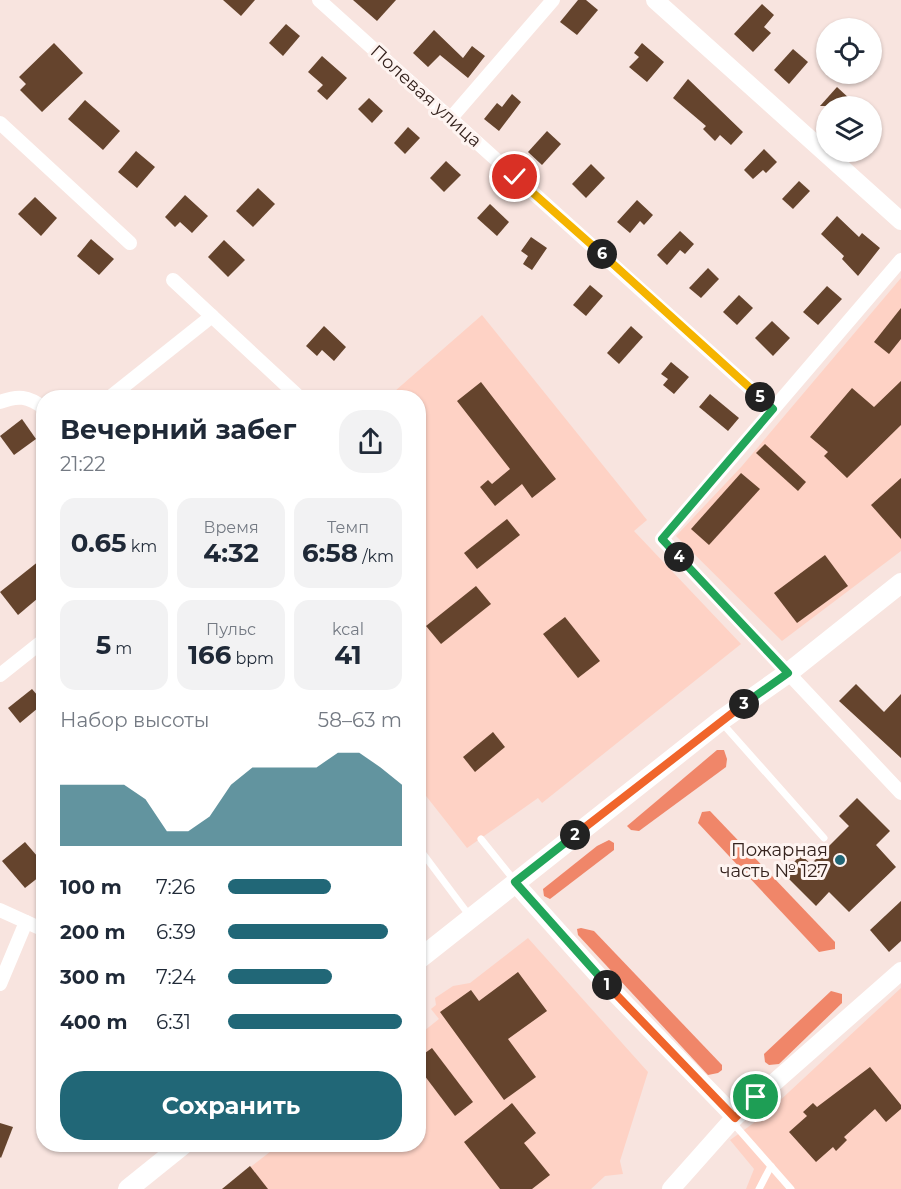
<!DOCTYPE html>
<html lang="ru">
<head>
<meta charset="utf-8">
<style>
  body { margin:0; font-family:Montserrat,sans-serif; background:#f2f2f3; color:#1f2937; height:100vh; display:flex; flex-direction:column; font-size:22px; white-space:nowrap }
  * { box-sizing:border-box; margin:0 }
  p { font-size:20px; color:#747a83 }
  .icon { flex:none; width:33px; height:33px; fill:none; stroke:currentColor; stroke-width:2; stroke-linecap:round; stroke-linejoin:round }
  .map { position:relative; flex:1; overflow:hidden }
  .sheet { position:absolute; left:36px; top:390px; width:390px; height:762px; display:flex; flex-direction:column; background:#fff; border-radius:24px; box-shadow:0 2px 4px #0004 }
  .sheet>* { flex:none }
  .controls { position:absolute; left:816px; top:18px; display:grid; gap:12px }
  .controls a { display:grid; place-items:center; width:66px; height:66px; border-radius:50%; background:#fff; box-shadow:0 2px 4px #0004; font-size:30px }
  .pin { position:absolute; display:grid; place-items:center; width:51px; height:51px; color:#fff; margin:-26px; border:3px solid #fff; border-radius:50%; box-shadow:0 2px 6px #0007 }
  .km { position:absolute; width:30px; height:30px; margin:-15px; border-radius:50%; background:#222; color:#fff; font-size:16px; line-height:30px; text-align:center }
  .round { display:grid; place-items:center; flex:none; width:63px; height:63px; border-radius:24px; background:#f2f2f3 }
  .overview { display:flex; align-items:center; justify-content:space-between; height:102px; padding:0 24px }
  h1 { font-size:27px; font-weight:700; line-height:45px }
  .figures { display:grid; grid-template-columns:repeat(3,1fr); gap:9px; height:102px; padding:6px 24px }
  .figures div { display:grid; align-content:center; border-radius:15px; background:#f2f2f3; text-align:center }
  .figures b { font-size:26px; font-weight:700 }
  .figures small { font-size:16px; font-weight:400 }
  .figures p { font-size:16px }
  .chart { height:168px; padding:12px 24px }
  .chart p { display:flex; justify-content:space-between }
  .chart svg { width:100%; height:108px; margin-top:6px; fill:#216777; opacity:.7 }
  .cta { display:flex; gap:12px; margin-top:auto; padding:12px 24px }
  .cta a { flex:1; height:69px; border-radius:24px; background:#216777; color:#fff; font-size:24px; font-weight:700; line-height:69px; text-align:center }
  ul { padding:0 24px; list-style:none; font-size:20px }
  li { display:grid; grid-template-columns:96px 72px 1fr; align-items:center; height:45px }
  li i { height:15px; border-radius:8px; background:#216777 }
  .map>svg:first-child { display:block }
  .built { fill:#fed2c5 }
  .forest { fill:#f08669 }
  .building { fill:#65442d }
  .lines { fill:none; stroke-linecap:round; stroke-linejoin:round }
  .service { stroke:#fff; stroke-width:7 }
  .minor { stroke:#fff; stroke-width:14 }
  .tertiary { stroke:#fff; stroke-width:18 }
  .secondary { stroke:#fff; stroke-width:20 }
  .split-1-casing { stroke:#fff; stroke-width:12 }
  .split-2-casing { stroke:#fff; stroke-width:12 }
  .split-3-casing { stroke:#fff; stroke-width:12 }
  .split-4-casing { stroke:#fff; stroke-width:12 }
  .split-5-casing { stroke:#fff; stroke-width:12 }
  .split-6-casing { stroke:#fff; stroke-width:12 }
  .split-7-casing { stroke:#fff; stroke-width:12 }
  .split-1 { stroke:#f0652b; stroke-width:8 }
  .split-2 { stroke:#22a559; stroke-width:8 }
  .split-3 { stroke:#f0652b; stroke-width:8 }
  .split-4 { stroke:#22a559; stroke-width:8 }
  .split-5 { stroke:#22a559; stroke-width:8 }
  .split-6 { stroke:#f5b400; stroke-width:8 }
  .split-7 { stroke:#f5b400; stroke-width:8 }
  .poi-dot { fill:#216777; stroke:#fef4f1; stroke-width:2 }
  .labels { text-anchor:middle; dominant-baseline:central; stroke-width:6; stroke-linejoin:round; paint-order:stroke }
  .street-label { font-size:18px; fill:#35231e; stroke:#fef4f1 }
  .poi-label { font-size:18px; fill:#35231e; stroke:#fef4f1; text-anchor:end }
</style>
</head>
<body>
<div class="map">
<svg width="901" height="1189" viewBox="0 0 901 1189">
  <rect width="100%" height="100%" fill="#f8e4df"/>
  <!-- built -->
  <g class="built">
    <polygon points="901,278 901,551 782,641 676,536 742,466"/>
    <polygon points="482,315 647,520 634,531 741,644 542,803 538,798 467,848 419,787 418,398 387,398"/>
    <polygon points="528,938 648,1072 620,1161 623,1174 605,1176 591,1189 222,1189 279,1145 418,1144 419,1035 439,1019 431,1009 436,1005 435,998 453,986 470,983"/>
    <polygon points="901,988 901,1189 746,1189 754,1169 730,1140 762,1117"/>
  </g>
  <!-- forest -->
  <g class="forest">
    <polygon points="717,750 724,750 727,759 726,767 639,831 631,830 627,826"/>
    <polygon points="710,811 835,942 835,949 819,952 698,823 702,812"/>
    <polygon points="609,840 614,843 614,850 550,899 544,896 543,889 597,846"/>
    <polygon points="581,928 594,931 722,1065 722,1070 718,1073 708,1075 578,935 577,929"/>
    <polygon points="831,991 842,994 842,1003 779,1064 769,1065 765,1062 764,1054"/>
  </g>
  <!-- building -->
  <g class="building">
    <polygon points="223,0 255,0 241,16"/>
    <polygon points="353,0 396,0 377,21"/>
    <polygon points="578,0 586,0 598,10 577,35 560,22"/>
    <polygon points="762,4 774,15 764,27 771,33 753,52 734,34"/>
    <polygon points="286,24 300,36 283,56 269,43"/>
    <polygon points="434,30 463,58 472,46 485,56 468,78 440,55 428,67 413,53"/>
    <polygon points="54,43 83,73 42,112 20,90 26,84 19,77"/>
    <polygon points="642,43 664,62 647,82 629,67 639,57 634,53"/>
    <polygon points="793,49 808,62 789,84 774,70"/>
    <polygon points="322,56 347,78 327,100 317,91 323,85 308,72"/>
    <polygon points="688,79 743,132 731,145 720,135 715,141 703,129 706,126 673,98"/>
    <polygon points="837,87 851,100 845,106 820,106"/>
    <polygon points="512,94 521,102 499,131 484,119 497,103 502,107"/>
    <polygon points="369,98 383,111 372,123 358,109"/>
    <polygon points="85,100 120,131 103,150 68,119"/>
    <polygon points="408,127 420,138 405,154 394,143"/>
    <polygon points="547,131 561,144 542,165 528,152"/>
    <polygon points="764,149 777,162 766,173 763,170 753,179 744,170"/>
    <polygon points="136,151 155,167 137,188 118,172"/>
    <polygon points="446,161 461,175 444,192 430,178"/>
    <polygon points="591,164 605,178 586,198 572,184"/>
    <polygon points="799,181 810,191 793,209 782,199"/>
    <polygon points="258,188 275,204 253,227 236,211"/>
    <polygon points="185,195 208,216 192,233 180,222 175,227 165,217"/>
    <polygon points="35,197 57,218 41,236 18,214"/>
    <polygon points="637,200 653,215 644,225 640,221 630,233 617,222"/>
    <polygon points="490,204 509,222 497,236 477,218"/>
    <polygon points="837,216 859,237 862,233 880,248 858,276 842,259 844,256 821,234"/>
    <polygon points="680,231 694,244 685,254 680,250 667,265 657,255"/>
    <polygon points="531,237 547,248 532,270 523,264 528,256 521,251"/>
    <polygon points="91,239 114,259 99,275 77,256"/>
    <polygon points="224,240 245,260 228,277 208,257"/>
    <polygon points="708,268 719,279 701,298 689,288"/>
    <polygon points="590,285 603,296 586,316 573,305"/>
    <polygon points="827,286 842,299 818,325 803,312"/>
    <polygon points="739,295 753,308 737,325 723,312"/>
    <polygon points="901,308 901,339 889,354 874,342"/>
    <polygon points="772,321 790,338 773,356 755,338"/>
    <polygon points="324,326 346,347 334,361 322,350 317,356 306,346"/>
    <polygon points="631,326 643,337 619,364 607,353"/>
    <polygon points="671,362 689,377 674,394 663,385 668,379 661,374"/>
    <polygon points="901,381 901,425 847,478 824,456 828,452 810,437 852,388 874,407"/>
    <polygon points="481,382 556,479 532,498 522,484 495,506 480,487 488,480 492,484 510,469 457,401"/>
    <polygon points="710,394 739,418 728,431 699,407"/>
    <polygon points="22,419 36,439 14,455 0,436"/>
    <polygon points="765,444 806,482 798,491 756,453"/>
    <polygon points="741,473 760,489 709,545 691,529"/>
    <polygon points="901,478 901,539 871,505"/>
    <polygon points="507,519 520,535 477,569 464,553"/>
    <polygon points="825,555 848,586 797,623 774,593"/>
    <polygon points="44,557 44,593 18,615 0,592"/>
    <polygon points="476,586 491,604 441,644 426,626"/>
    <polygon points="565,617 600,661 578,678 543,634"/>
    <polygon points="856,684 884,712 901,694 901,758 839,701"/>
    <polygon points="32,689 44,703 20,723 8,708"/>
    <polygon points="493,732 505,747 475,772 463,757"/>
    <polygon points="857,798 890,831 876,845 896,867 849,912 829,892 816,906 783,873 801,855 811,864 849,826 839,816"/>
    <polygon points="25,842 44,864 44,873 25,888 2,861"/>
    <polygon points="901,901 901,941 889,952 870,930"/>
    <polygon points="518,972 547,1011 508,1039 536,1077 504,1100 440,1012 471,990 479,1001"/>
    <polygon points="432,1048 473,1102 455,1116 418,1067 418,1058"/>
    <polygon points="870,1067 901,1105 901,1109 886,1122 875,1109 844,1137 847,1140 836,1151 833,1147 816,1162 789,1132 807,1116 803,1112 813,1103 817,1107"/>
    <polygon points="512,1103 536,1133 524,1143 550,1175 532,1189 500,1189 464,1142"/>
    <polygon points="0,1123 13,1127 1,1158 0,1157"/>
    <polygon points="250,1166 268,1189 222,1189"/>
  </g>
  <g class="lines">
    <!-- service -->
    <g class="service">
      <polyline points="722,723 824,838"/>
      <polyline points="481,839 514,880"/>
      <polyline points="418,847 469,915"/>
      <polyline points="733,1123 791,1189"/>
      <polyline points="759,1189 771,1166"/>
    </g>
    <!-- minor -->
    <g class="minor">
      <polyline points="319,0 773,409"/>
      <polyline points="451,118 553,0"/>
      <polyline points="0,123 130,243"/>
      <polyline points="901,260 662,539 901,793"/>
      <polyline points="173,280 300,398"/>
      <polyline points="109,398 212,316"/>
      <path d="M 0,402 C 18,395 28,396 44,408"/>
      <polyline points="0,675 44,640"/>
      <polyline points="0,910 44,930"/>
      <polyline points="0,984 26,922"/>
    </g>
    <!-- tertiary -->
    <g class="tertiary">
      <polyline points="655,0 901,221"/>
      <polyline points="515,883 603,981 735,1117"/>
      <polyline points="671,1189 735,1117 901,971"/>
    </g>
    <!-- secondary -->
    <g class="secondary">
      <polyline points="418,960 720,721 788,673 901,583"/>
      <polyline points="128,1189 184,1144"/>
    </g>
  </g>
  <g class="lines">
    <defs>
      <polyline id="split-1" points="607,985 735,1118 756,1097"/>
      <polyline id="split-2" points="575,835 515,882 607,985"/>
      <polyline id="split-3" points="575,835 744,704"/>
      <polyline id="split-4" points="679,557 788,673 744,704"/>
      <polyline id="split-5" points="679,557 662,539 773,409 760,397"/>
      <polyline id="split-6" points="602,254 760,397"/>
      <polyline id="split-7" points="515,177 602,254"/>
    </defs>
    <!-- split-1 casing -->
    <use href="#split-1" class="split-1-casing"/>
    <!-- split-2 casing -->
    <use href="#split-2" class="split-2-casing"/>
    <!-- split-3 casing -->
    <use href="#split-3" class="split-3-casing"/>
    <!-- split-4 casing -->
    <use href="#split-4" class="split-4-casing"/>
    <!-- split-5 casing -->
    <use href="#split-5" class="split-5-casing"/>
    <!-- split-6 casing -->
    <use href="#split-6" class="split-6-casing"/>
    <!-- split-7 casing -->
    <use href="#split-7" class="split-7-casing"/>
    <!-- split-1 -->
    <use href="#split-1" class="split-1"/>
    <!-- split-2 -->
    <use href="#split-2" class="split-2"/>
    <!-- split-3 -->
    <use href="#split-3" class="split-3"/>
    <!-- split-4 -->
    <use href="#split-4" class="split-4"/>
    <!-- split-5 -->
    <use href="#split-5" class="split-5"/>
    <!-- split-6 -->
    <use href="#split-6" class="split-6"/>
    <!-- split-7 -->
    <use href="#split-7" class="split-7"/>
  </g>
  <!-- markers -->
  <circle class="poi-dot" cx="840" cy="860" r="6"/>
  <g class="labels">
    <!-- street labels -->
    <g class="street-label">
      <text transform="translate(426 96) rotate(42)">Полевая улица</text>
    </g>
    <!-- poi labels -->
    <g class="poi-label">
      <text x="828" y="850">Пожарная<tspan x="828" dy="21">часть № 127</tspan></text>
    </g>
  </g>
</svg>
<div class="controls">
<a><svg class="icon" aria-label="locate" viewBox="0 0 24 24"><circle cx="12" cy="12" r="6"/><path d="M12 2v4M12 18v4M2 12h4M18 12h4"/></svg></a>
<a><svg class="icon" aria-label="layers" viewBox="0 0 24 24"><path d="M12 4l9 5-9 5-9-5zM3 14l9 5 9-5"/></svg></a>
</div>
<div class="pin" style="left:756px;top:1097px;background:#1e9e55"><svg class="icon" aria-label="arrive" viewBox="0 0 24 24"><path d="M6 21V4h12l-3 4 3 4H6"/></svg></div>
<div class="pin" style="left:515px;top:177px;background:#d93025"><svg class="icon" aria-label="check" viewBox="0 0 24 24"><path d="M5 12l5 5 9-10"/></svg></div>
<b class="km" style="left:607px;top:985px">1</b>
<b class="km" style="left:575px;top:835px">2</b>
<b class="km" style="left:744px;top:704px">3</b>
<b class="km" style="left:679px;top:557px">4</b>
<b class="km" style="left:760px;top:397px">5</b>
<b class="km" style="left:602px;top:254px">6</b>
<section class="sheet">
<div class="overview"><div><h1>Вечерний забег</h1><p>21:22</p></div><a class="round"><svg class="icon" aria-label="share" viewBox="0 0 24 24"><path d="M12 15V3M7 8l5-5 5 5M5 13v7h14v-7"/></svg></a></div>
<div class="figures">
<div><b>0.65<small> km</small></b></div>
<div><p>Время</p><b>4:32</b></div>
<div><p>Темп</p><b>6:58<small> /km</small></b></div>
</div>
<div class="figures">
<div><b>5<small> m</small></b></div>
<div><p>Пульс</p><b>166<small> bpm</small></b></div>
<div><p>kcal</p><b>41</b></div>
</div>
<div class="chart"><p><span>Набор высоты</span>58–63 m</p>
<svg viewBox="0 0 160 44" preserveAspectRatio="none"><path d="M0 44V19L10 19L20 19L30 19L40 25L50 38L60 38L70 32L80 19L90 12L100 12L110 12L120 12L130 6L140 6L150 12L160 19V44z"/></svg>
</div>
<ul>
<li><b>100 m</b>7:26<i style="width:59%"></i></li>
<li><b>200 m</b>6:39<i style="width:92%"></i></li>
<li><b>300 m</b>7:24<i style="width:60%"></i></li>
<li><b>400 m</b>6:31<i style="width:100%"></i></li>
</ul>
<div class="cta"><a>Сохранить</a></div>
</section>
</div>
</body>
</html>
